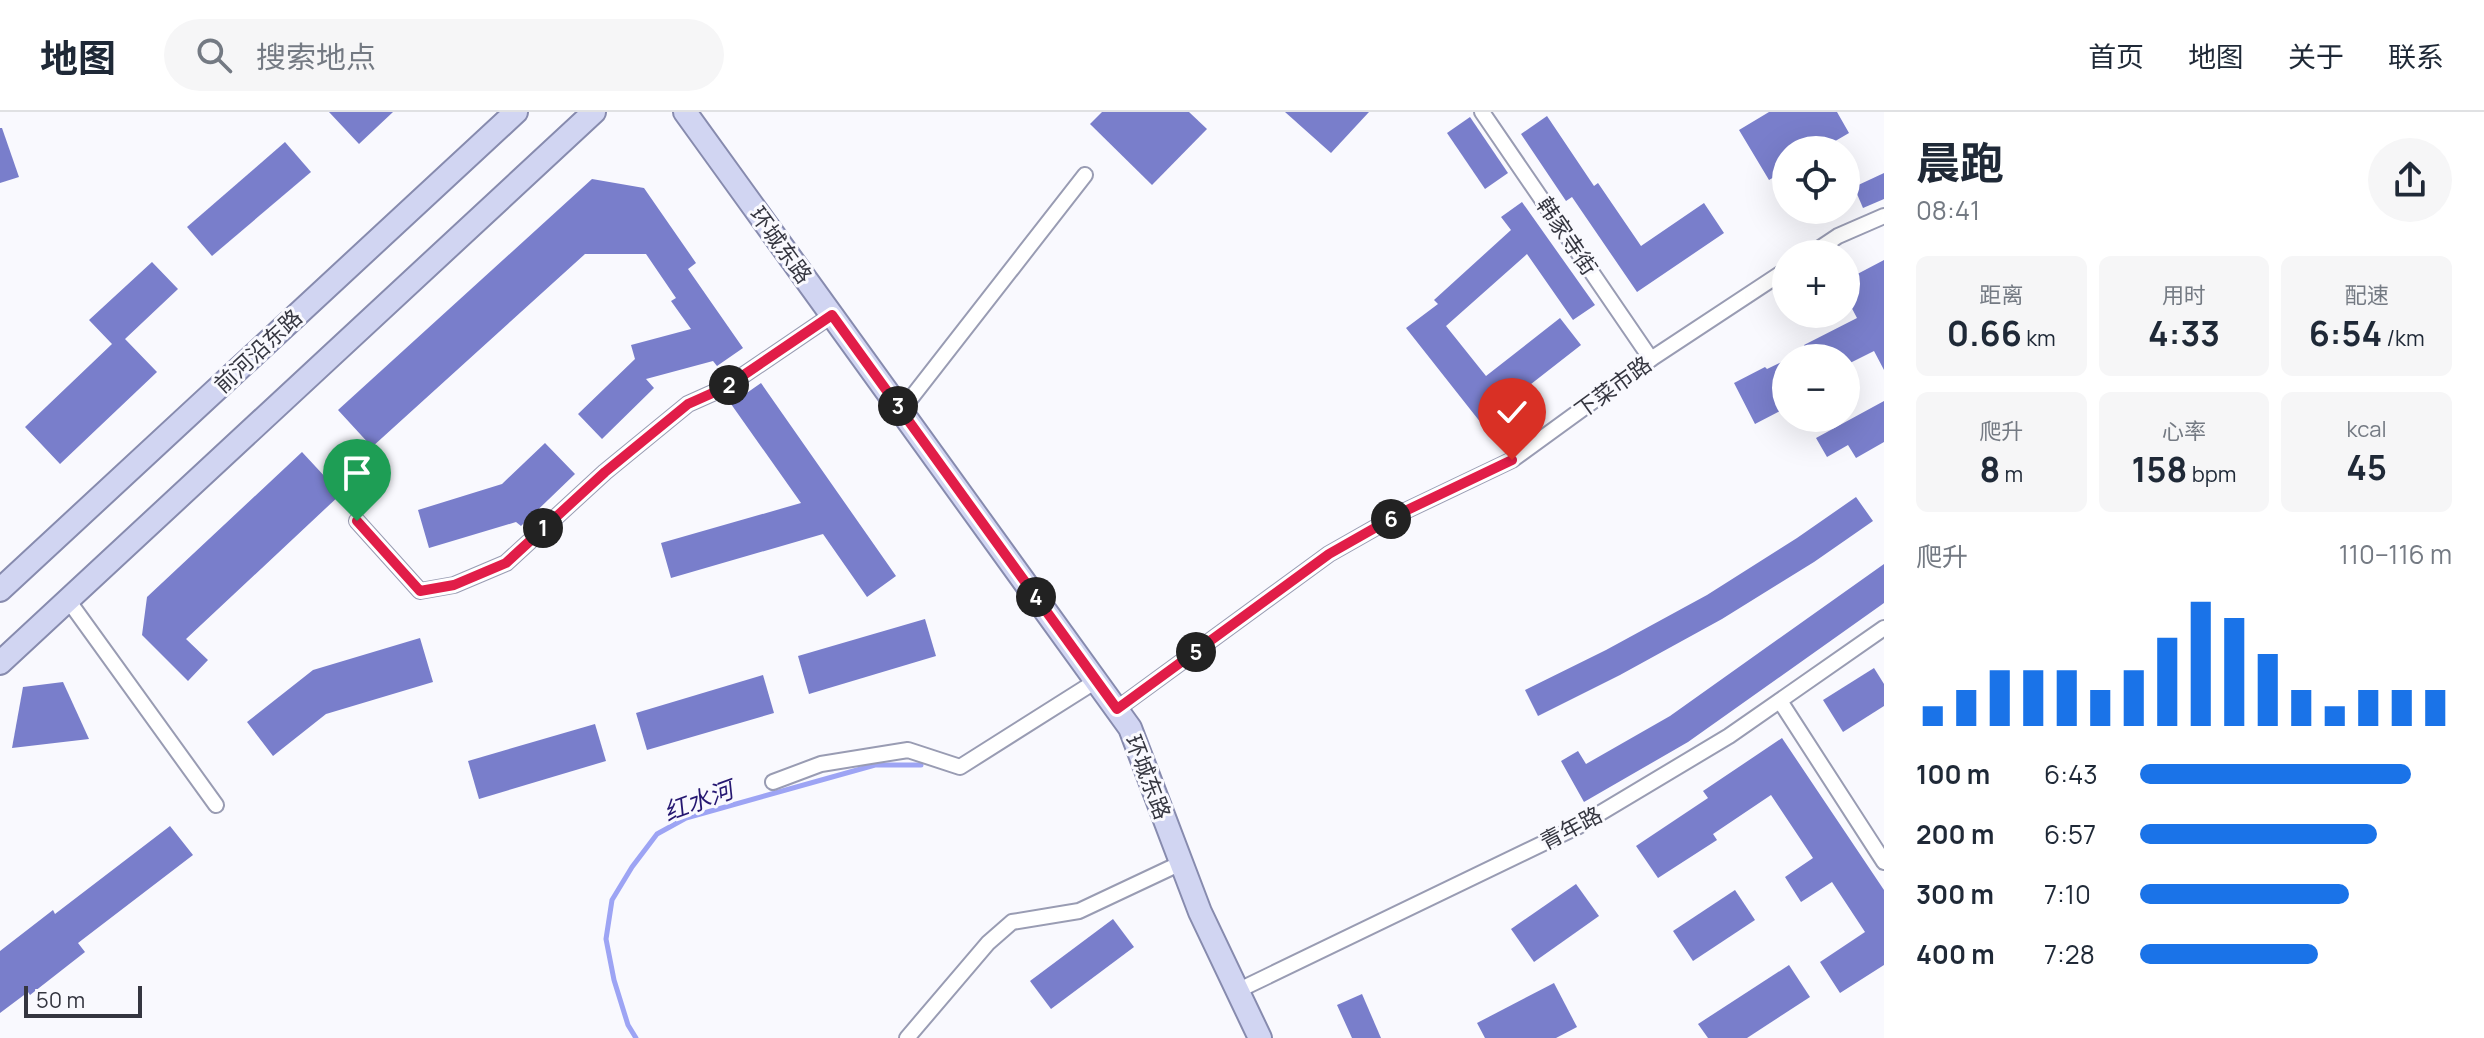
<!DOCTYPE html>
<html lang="zh">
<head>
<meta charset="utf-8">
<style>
  body { margin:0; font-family:Manrope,"Noto Sans SC",sans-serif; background:#f6f6f7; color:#1f2937; height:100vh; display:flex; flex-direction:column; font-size:30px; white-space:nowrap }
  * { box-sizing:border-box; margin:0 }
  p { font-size:26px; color:#747a83 }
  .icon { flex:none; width:44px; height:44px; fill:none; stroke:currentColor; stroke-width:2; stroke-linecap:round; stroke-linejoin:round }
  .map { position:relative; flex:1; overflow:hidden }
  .side { display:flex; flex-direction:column; background:#fff; width:600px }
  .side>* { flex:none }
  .fabs { position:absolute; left:1772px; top:24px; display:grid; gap:16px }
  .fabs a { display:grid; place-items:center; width:88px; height:88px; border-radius:50%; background:#fff; box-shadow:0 8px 32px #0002; font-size:40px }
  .scale { position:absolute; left:24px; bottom:20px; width:118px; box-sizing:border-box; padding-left:8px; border:4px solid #353640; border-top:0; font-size:22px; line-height:28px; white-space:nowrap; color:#353640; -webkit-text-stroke:6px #f9f9fe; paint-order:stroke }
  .pin { position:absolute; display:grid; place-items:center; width:68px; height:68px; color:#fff; margin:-82px -34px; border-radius:50% 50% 50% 0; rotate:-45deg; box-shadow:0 0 8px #0007 }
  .pin .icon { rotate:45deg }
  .km { position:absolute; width:40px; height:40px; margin:-20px; border-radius:50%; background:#222; color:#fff; font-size:22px; line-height:40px; text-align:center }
  .round { display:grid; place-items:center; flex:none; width:84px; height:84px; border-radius:42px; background:#f6f6f7 }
  .summary { display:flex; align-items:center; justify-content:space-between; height:136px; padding:0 32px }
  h1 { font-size:44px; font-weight:700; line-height:60px }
  .metrics { display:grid; grid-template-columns:repeat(3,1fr); gap:12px; height:136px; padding:8px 32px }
  .metrics div { display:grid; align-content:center; border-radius:12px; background:#f6f6f7; text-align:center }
  .metrics b { font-size:34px; font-weight:700 }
  .metrics small { font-size:22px; font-weight:400 }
  .metrics p { font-size:22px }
  .chart { height:224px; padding:16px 32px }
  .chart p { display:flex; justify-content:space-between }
  .chart svg { width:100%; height:144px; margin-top:8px; stroke:#1a73e8; stroke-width:6 }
  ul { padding:0 32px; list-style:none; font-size:26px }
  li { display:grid; grid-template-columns:128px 96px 1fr; align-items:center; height:60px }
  li i { height:20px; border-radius:10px; background:#1a73e8 }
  header { display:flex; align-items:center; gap:48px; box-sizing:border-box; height:112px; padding:0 40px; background:#fff; border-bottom:2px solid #e0e1e3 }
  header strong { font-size:38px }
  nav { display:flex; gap:44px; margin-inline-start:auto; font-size:28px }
  .search { width:560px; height:72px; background:#f6f6f7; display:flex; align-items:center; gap:20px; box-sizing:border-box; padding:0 28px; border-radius:44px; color:#747a83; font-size:30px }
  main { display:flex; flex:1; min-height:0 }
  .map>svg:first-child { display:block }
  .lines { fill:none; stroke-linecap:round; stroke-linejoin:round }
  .stream { stroke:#9da4f4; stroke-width:5 }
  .building { fill:#797ecb }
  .street-casing { stroke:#999cb3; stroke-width:18 }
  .primary-casing { stroke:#878bae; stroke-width:26 }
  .street { stroke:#fff; stroke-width:14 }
  .primary { stroke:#d1d5f2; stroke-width:22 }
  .route-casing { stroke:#fff; stroke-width:16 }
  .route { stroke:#e11d48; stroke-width:10 }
  .labels { text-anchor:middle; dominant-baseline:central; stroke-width:6; stroke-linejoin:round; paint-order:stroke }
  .street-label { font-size:22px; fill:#353640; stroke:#f9f9fe }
  .water-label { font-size:24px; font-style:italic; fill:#251771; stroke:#f9f9fe }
</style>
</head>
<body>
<header>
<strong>地图</strong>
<div class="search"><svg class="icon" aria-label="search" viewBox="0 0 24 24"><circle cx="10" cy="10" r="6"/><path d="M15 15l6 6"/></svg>搜索地点</div>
<nav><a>首页</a><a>地图</a><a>关于</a><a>联系</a></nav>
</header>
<main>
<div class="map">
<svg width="1884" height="926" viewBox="0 0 1884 926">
  <rect width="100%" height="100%" fill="#f9f9fe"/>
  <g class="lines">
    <!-- stream -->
    <polyline class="stream" points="636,926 628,913 614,868 606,827 612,788 632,755 657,722 686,706 875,653 921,653"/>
  </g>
  <!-- building -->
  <g class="building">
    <polygon points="329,0 393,0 359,32"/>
    <polygon points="1102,0 1189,0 1207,17 1152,73 1090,12"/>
    <polygon points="1285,0 1369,0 1331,41"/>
    <polygon points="1769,0 1837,0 1849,21 1820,38 1786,38 1786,58 1769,68 1739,18"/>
    <polygon points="1547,4 1594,74 1598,71 1641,134 1704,91 1724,121 1637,180 1572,85 1566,89 1521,22"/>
    <polygon points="1470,5 1508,61 1485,77 1447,21"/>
    <polygon points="0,16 2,16 19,65 0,71"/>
    <polygon points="285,30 311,60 212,144 187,115"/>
    <polygon points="1884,61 1884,87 1863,96 1854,75"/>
    <polygon points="592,67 644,76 696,151 688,157 743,236 717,254 713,249 646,267 654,276 602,327 578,302 635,247 631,233 691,217 671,189 676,186 646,142 585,142 372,335 338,298"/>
    <polygon points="1522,90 1595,193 1573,208 1527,142 1446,214 1486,264 1560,206 1581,233 1481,311 1406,216 1438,192 1434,188 1511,118 1501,105"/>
    <polygon points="1884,148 1884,258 1874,239 1846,253 1846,246 1789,246 1806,237 1804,233 1857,206 1847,187 1853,183 1846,168"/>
    <polygon points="152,150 178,177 125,227 157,260 60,352 25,315 112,232 89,208"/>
    <polygon points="1786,248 1786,283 1781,286 1786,296 1755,312 1734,271 1765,255 1767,257"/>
    <polygon points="761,271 896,464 867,485 823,422 671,466 661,431 801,391 731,292"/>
    <polygon points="1884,289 1884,330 1856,346 1848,333 1827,345 1816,326"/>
    <polygon points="545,331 575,362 521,414 516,410 429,436 418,398 502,372"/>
    <polygon points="302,340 341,382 186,527 208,548 188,569 142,523 147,485"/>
    <polygon points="1856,385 1873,409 1814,450 1722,507 1620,563 1538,604 1525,578 1606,538 1707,483 1797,426"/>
    <polygon points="1884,452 1884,491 1688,630 1584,690 1561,649 1578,639 1586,652 1670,604"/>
    <polygon points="925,507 936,544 809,582 798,544"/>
    <polygon points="420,526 433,570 326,602 273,644 247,610 313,558"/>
    <polygon points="1874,556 1884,572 1884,594 1843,620 1823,588"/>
    <polygon points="763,563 774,601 647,638 636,601"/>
    <polygon points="63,570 89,627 12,636 23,575"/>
    <polygon points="595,612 606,649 479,687 468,649"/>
    <polygon points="1782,626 1884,778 1884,853 1840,881 1820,850 1865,820 1832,770 1801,790 1785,765 1813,746 1771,683 1713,722 1717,728 1658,766 1636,734 1708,686 1703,679"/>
    <polygon points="170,714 193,743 78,831 85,840 30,883 28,880 0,901 0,839 53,798 55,802"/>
    <polygon points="1576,772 1599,804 1534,850 1511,817"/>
    <polygon points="1735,778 1755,808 1693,849 1673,819"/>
    <polygon points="1113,807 1134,835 1051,897 1030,869"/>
    <polygon points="1789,853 1810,885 1747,926 1708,926 1698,912"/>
    <polygon points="1554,871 1577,915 1556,926 1485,926 1477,911"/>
    <polygon points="1362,882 1381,926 1352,926 1337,893"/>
  </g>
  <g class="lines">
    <defs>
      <g id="street">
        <polyline points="1482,0 1651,247"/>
        <polyline points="1811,142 1838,124 1884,104"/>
        <polyline points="901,299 1085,63"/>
        <polyline points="357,409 420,479 454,473 506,451 605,360 688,292 726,275 832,203"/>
        <polyline points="68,488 216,693"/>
        <polyline points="1780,589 1884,750"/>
        <polyline points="1117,597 1329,442 1403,400 1512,348 1651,247 1786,158"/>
        <polyline points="773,670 821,652 908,638 960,655 1096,569"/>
        <polyline points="1237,879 1577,715 1729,624 1884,516"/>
        <polyline points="907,926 988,831 1012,810 1079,799 1181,751"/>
      </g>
      <g id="primary">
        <polyline points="685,0 1130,616 1200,800 1260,926"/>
        <polyline points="0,478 516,0"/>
        <polyline points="0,551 594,0"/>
      </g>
    </defs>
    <!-- street casing -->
    <use href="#street" class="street-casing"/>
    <!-- primary casing -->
    <use href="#primary" class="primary-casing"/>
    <!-- street -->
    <use href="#street" class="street"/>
    <!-- primary -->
    <use href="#primary" class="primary"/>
  </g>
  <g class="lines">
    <defs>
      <polyline id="route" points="357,409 420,479 454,473 506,451 605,360 688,292 726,275 832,203 1117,597 1329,442 1403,400 1512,348"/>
    </defs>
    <!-- route casing -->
    <use href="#route" class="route-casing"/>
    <!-- route -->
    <use href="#route" class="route"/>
  </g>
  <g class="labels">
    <!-- street labels -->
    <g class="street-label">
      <text transform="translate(1567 124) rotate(56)">韩家寺街</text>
      <text transform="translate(781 133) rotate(54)">环城东路</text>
      <text transform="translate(258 239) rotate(-43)">前河沿东路</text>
      <text transform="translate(1613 275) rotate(-36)">下菜市路</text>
      <text transform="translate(1148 665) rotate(69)">环城东路</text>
      <text transform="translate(1571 716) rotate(-28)">青年路</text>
    </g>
    <!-- water labels -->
    <g class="water-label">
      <text transform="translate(698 688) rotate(-20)">红水河</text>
    </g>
  </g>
</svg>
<div class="fabs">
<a><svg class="icon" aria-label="locate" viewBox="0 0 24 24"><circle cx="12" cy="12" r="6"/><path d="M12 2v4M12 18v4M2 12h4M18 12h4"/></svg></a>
<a>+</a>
<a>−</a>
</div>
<div class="scale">50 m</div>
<div class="pin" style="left:357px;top:409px;background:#1e9e55"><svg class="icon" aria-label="arrive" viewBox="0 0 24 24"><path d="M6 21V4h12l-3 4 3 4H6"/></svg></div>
<div class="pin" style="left:1512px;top:348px;background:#d93025"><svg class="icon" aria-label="check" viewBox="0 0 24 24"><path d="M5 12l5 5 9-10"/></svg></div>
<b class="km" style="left:543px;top:416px">1</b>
<b class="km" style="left:729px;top:273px">2</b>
<b class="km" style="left:898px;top:294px">3</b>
<b class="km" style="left:1036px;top:485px">4</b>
<b class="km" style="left:1196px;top:540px">5</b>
<b class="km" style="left:1391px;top:407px">6</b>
</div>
<section class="side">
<div class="summary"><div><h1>晨跑</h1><p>08:41</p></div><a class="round"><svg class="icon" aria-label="share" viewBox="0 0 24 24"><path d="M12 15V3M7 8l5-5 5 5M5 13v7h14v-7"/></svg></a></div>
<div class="metrics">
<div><p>距离</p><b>0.66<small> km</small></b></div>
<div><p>用时</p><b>4:33</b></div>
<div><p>配速</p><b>6:54<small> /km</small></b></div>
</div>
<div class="metrics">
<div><p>爬升</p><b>8<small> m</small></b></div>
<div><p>心率</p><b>158<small> bpm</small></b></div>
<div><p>kcal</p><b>45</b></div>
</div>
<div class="chart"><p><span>爬升</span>110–116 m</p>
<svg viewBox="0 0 160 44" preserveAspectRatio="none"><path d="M5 44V38M15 44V33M25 44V27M35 44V27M45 44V27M55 44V33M65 44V27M75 44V17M85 44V6M95 44V11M105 44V22M115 44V33M125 44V38M135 44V33M145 44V33M155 44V33"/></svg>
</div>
<ul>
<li><b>100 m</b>6:43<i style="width:87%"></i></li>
<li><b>200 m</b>6:57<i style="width:76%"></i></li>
<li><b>300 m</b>7:10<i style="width:67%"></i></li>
<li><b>400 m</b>7:28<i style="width:57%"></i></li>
</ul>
</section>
</main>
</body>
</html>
